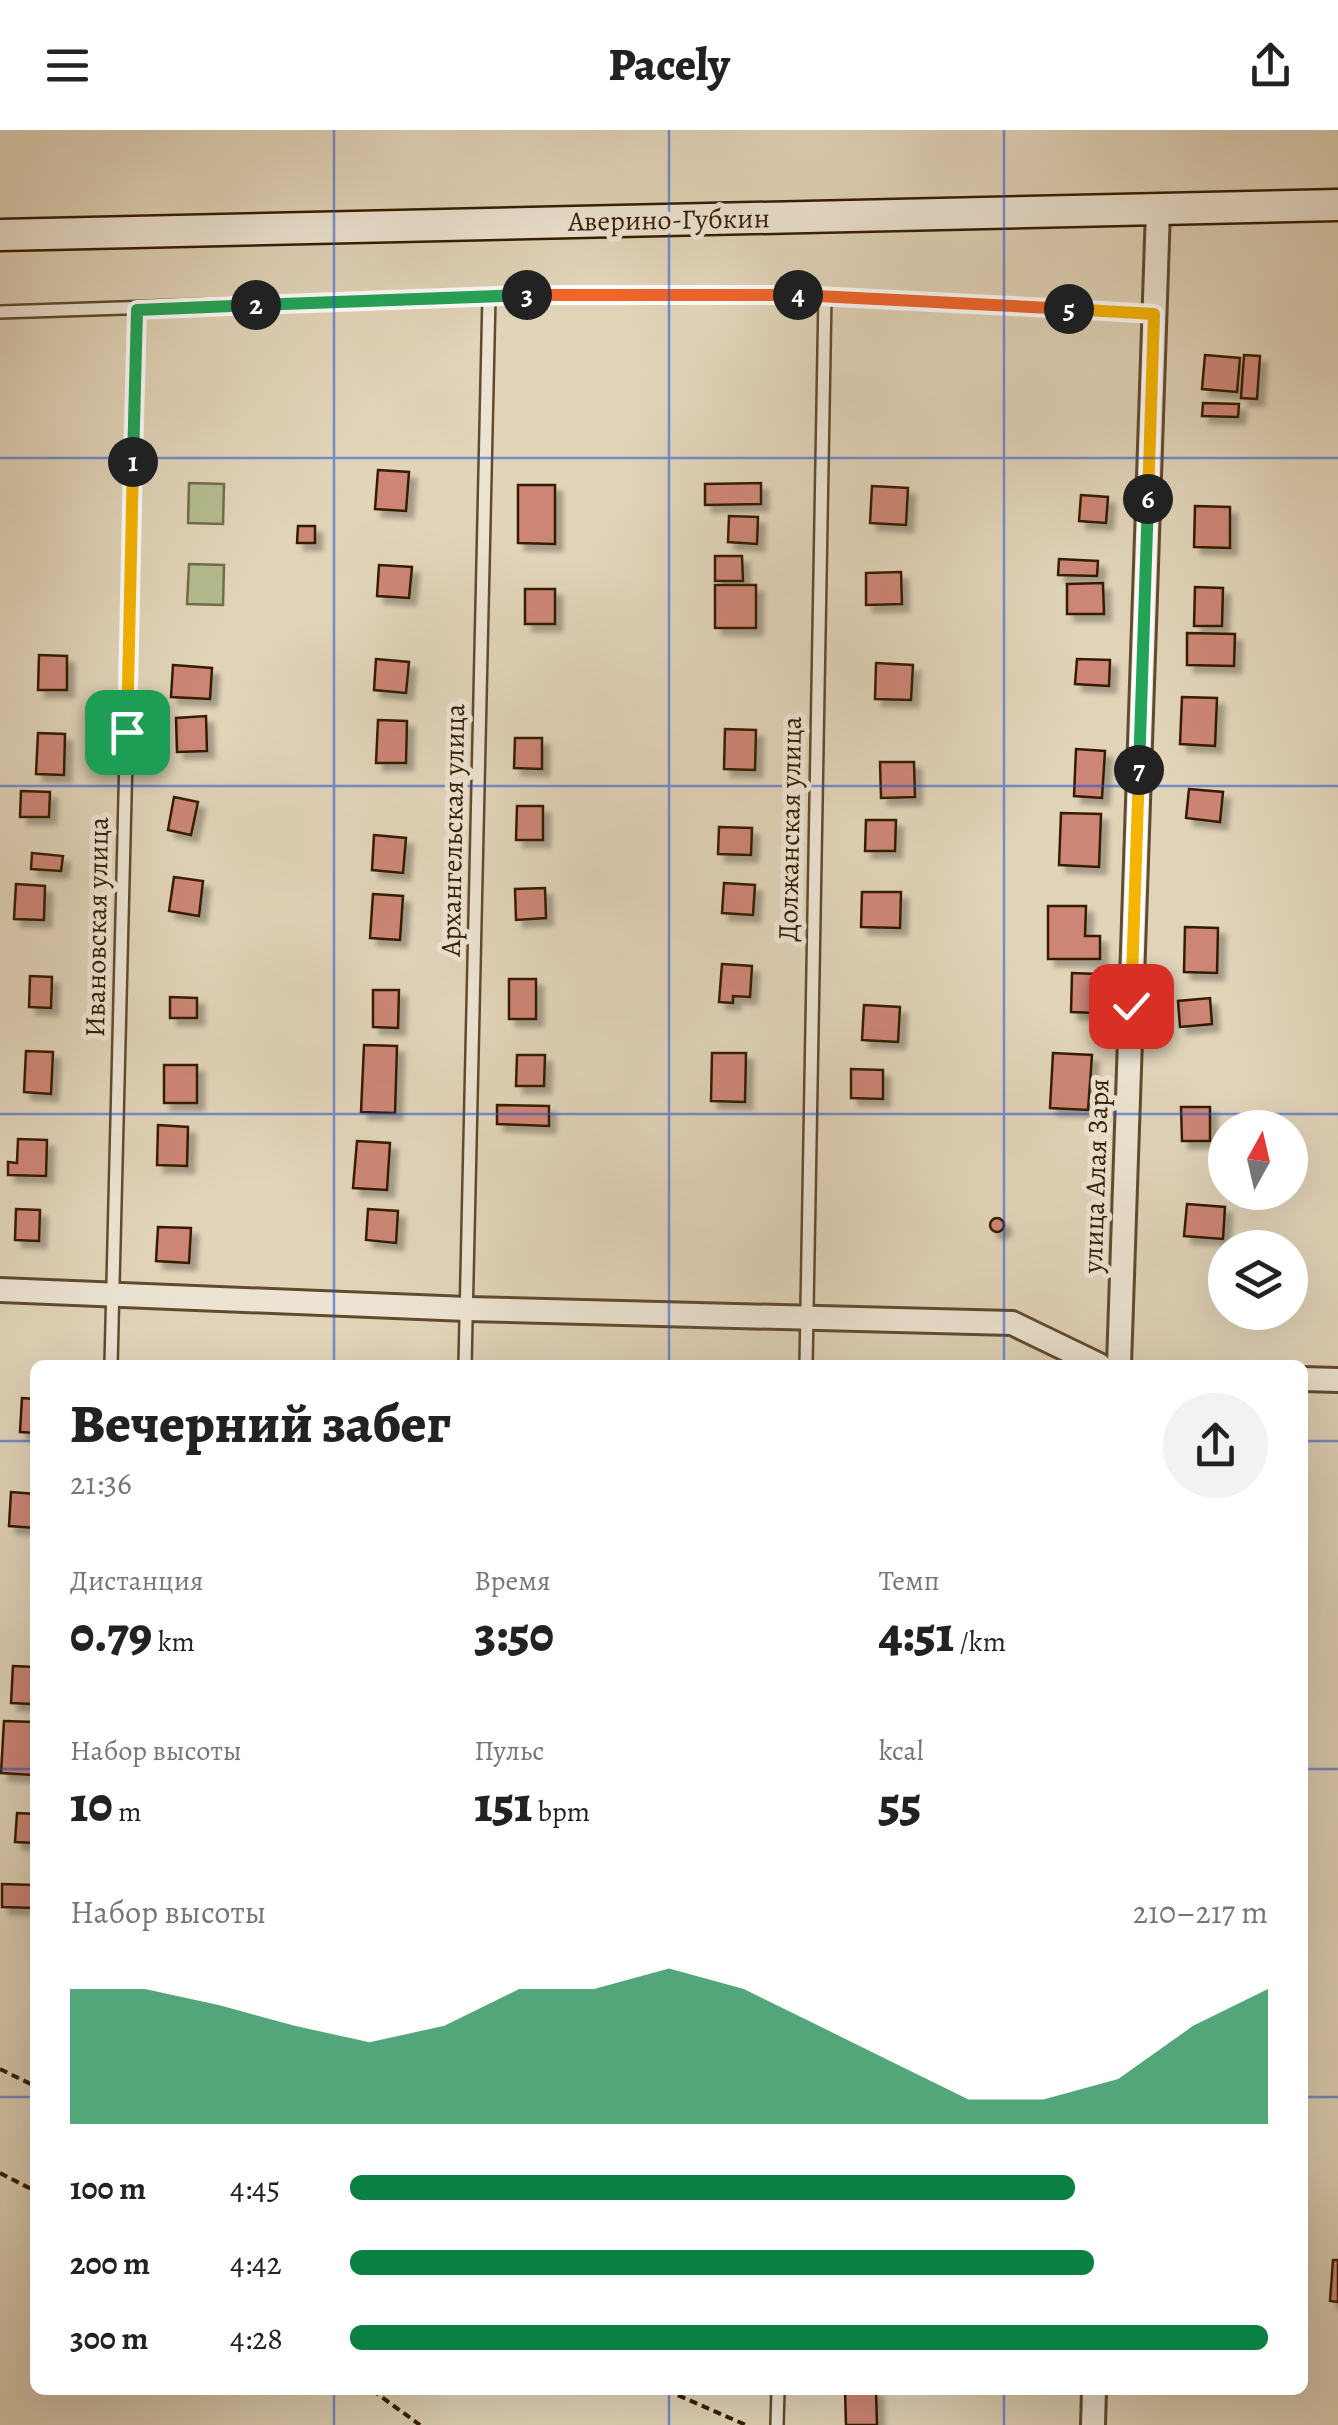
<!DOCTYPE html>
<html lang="ru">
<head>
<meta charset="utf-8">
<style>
  body { margin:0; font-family:Alegreya,serif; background:#f2f2f2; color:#222; height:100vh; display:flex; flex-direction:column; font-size:38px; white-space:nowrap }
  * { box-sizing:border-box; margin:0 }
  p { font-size:32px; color:#767676 }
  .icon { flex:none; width:55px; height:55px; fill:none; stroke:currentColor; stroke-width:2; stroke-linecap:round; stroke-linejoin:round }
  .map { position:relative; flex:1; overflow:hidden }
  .drawer { position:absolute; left:30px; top:1230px; width:1278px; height:1035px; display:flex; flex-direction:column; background:#fff; border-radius:15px; box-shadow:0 10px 40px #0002 }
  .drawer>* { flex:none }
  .needle { width:65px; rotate:8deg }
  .buttons { position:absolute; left:1208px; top:980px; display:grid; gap:20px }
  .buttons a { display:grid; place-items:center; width:100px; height:100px; border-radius:50%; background:#fff; box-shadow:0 10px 40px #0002; font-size:50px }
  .pin { position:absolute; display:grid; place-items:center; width:85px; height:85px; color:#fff; margin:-42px; border-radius:20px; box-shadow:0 5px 15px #0006 }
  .km { position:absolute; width:50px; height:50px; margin:-25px; border-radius:50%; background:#222; color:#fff; font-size:28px; line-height:50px; text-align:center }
  .round { display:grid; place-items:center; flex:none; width:105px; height:105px; border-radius:52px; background:#f2f2f2 }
  .head { display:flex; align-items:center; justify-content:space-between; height:170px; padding:0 40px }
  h1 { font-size:55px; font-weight:800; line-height:75px }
  .figures { display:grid; grid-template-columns:repeat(3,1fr); gap:15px; height:170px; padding:10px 40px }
  .figures div { display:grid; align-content:center }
  .figures b { font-size:50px; font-weight:800 }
  .figures small { font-size:28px; font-weight:400 }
  .figures p { font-size:28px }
  .chart { height:280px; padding:20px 40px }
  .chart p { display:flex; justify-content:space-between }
  .chart svg { width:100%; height:180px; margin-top:10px; fill:#0b8043; opacity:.7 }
  ul { padding:0 40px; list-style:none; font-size:32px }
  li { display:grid; grid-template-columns:160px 120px 1fr; align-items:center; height:75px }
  li i { height:25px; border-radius:12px; background:#0b8043 }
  header { display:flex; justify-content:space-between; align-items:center; height:130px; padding:0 40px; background:#fff; font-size:45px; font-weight:800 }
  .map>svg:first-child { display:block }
  .green { fill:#b3bc8f; stroke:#746c48; stroke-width:2.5 }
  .building { fill:#cd8676; stroke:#351d00; stroke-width:2.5; filter:url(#shadow) }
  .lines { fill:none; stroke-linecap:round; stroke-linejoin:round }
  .service-casing { stroke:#604b2e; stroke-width:16 }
  .minor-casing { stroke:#604b2e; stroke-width:28 }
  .secondary-casing { stroke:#351d00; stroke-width:35 }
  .path { stroke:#351d00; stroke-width:4; stroke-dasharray:8 5; stroke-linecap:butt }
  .service { stroke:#ece3d2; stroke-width:11 }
  .minor { stroke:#ece3d2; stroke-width:22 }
  .secondary { stroke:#ece3d2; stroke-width:30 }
  .split-1-casing { stroke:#fff; stroke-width:20 }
  .split-2-casing { stroke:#fff; stroke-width:20 }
  .split-3-casing { stroke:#fff; stroke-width:20 }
  .split-4-casing { stroke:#fff; stroke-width:20 }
  .split-5-casing { stroke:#fff; stroke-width:20 }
  .split-6-casing { stroke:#fff; stroke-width:20 }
  .split-7-casing { stroke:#fff; stroke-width:20 }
  .split-8-casing { stroke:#fff; stroke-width:20 }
  .split-1 { stroke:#f5b400; stroke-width:12 }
  .split-2 { stroke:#22a559; stroke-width:12 }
  .split-3 { stroke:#22a559; stroke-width:12 }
  .split-4 { stroke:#f0652b; stroke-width:12 }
  .split-5 { stroke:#f0652b; stroke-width:12 }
  .split-6 { stroke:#f5b400; stroke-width:12 }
  .split-7 { stroke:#22a559; stroke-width:12 }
  .split-8 { stroke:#f5b400; stroke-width:12 }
  .grid { fill:none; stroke:#1d4ed8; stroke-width:2.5; stroke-opacity:0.55 }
  .labels { text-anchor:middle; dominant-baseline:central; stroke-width:10; stroke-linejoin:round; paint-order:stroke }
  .street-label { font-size:28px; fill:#351d00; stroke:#ece3d2 }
</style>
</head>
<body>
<header><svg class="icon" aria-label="menu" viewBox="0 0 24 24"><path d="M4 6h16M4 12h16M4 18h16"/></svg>Pacely<svg class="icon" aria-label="share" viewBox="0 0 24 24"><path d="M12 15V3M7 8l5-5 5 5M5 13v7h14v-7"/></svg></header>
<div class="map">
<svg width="1338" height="2295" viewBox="0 0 1338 2295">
  <defs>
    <filter id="shadow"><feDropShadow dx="7" dy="7" stdDeviation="2.5" flood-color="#0004"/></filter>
  </defs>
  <rect width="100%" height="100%" fill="#e1d4b9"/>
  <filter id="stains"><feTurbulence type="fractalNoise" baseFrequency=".002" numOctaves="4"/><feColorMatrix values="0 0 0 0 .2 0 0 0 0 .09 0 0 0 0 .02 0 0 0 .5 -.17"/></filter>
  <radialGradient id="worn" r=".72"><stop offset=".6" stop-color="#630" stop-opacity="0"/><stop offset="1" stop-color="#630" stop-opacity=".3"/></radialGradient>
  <!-- green -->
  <g class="green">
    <polygon points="189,353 224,354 223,394 188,393"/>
    <polygon points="189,434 224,435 223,475 187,474"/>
  </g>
  <!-- building -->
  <g class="building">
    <polygon points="1205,225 1240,228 1237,262 1202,259"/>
    <polygon points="1244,225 1260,226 1257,269 1241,268"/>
    <polygon points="1203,273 1239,274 1238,287 1202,286"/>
    <polygon points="378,340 409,342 406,381 375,379"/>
    <polygon points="761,353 761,374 705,375 705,354"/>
    <polygon points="518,355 555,355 555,414 518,413"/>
    <polygon points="872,356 908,358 906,395 870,393"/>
    <polygon points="1081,365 1108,367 1106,393 1079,391"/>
    <polygon points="1195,376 1230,377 1230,418 1194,417"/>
    <polygon points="729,386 758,387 757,414 728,412"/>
    <polygon points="298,396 315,396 315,413 297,413"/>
    <polygon points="715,426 742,426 743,451 715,451"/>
    <polygon points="1059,429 1098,431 1097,446 1058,445"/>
    <polygon points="379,435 412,437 409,468 377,466"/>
    <polygon points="901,442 902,474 866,475 866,443"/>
    <polygon points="1103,453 1104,484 1067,484 1067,454"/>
    <rect x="715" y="455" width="41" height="43"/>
    <polygon points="1195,457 1223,458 1222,496 1194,496"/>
    <rect x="525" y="459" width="30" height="35"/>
    <polygon points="1187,503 1235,504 1234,536 1187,535"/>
    <polygon points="39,525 67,526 67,560 38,560"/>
    <polygon points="376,529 409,532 406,563 374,560"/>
    <polygon points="1077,529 1110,530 1109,556 1075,554"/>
    <polygon points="876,533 913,535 911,570 875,569"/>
    <polygon points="173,535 212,538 210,569 171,567"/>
    <polygon points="1182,567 1217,568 1215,616 1180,614"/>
    <polygon points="206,586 207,621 177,622 176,588"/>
    <polygon points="378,590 407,591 406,633 376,633"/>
    <polygon points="725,599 756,600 755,640 724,639"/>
    <polygon points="38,603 65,604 64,645 36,644"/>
    <polygon points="515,608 542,608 542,639 514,638"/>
    <polygon points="1076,619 1105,621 1102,668 1074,666"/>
    <polygon points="880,632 914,632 915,667 881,668"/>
    <polygon points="1189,659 1223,662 1220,692 1186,688"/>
    <polygon points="21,661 50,662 49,687 20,687"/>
    <polygon points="174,667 198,672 191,705 168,700"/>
    <polygon points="517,676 543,676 543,710 516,710"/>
    <polygon points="1061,683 1101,684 1099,737 1059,735"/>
    <polygon points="866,690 896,690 895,721 865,721"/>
    <polygon points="719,697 752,698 751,725 718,724"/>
    <polygon points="374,705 406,708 403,743 372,740"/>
    <polygon points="32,723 63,726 61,741 31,739"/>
    <polygon points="174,747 203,751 199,786 169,781"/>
    <polygon points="724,753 755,755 753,785 722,783"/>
    <polygon points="16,754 45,756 44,790 14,789"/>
    <polygon points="545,758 546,788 516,790 515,759"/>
    <polygon points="862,762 901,762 900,798 861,797"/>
    <polygon points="373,764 403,766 400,810 370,808"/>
    <polygon points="1048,776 1086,776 1085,806 1100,806 1100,829 1048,829"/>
    <polygon points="1185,797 1218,798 1217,843 1184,842"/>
    <polygon points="722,834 752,836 750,867 733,866 733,873 719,872"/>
    <polygon points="1072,843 1097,844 1096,883 1071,882"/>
    <polygon points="30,846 52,847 51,878 29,877"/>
    <rect x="509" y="849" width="27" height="40"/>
    <polygon points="373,860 399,860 398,898 373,897"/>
    <polygon points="170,867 197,868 197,888 170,888"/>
    <polygon points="1210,868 1212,894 1180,897 1178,871"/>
    <polygon points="864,875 900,877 898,912 862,910"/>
    <polygon points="364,915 397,916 395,983 361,982"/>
    <polygon points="26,921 53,922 51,964 24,962"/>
    <polygon points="712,923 746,923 745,972 711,971"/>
    <polygon points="1053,923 1092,925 1088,980 1050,978"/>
    <polygon points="517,925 545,925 544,956 516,956"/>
    <rect x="164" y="935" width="33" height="38"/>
    <polygon points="851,939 883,940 883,969 851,968"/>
    <polygon points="497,975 549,976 549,996 497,994"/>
    <polygon points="1181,977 1210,977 1210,1011 1182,1011"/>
    <polygon points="158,995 188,997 187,1036 157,1035"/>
    <polygon points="18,1009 47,1010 46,1046 8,1045 8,1032 17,1033"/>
    <polygon points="357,1011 390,1013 387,1060 353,1058"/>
    <polygon points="1187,1074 1225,1077 1223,1109 1184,1106"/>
    <polygon points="16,1079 40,1080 39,1111 15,1110"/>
    <polygon points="368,1079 398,1081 396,1113 366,1110"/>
    <circle cx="997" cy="1095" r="7"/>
    <polygon points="158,1097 191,1098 189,1133 156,1131"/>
    <polygon points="22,1268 35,1269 35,1303 20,1302"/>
    <polygon points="11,1362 35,1364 35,1398 9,1396"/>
    <polygon points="13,1536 35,1537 33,1574 11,1573"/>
    <polygon points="4,1591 35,1592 33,1645 1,1643"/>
    <polygon points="17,1683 35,1684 35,1713 15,1712"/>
    <polygon points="2,1754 35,1755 35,1778 2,1777"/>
    <polygon points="1333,2130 1338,2130 1338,2172 1330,2171"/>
    <polygon points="845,2260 876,2260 877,2295 846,2295"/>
  </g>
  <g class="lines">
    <defs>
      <g id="service">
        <polyline points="0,182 489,166 825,165 1154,183"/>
        <polyline points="111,1235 137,179"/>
        <polyline points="465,1235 489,166"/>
        <polyline points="806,1235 825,165"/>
        <polyline points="777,2295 778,2260"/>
      </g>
      <g id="minor">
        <polyline points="0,1160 467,1179 1012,1193 1099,1235"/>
        <polyline points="1119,1235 1158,80"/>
        <polyline points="1302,1249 1338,1250"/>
        <polyline points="1093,2295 1094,2260"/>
      </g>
      <polyline id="secondary" points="0,105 1338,75"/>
    </defs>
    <!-- service casing -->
    <use href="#service" class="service-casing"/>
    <!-- minor casing -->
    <use href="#minor" class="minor-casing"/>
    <!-- secondary casing -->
    <use href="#secondary" class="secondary-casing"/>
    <!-- path -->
    <g class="path">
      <polyline points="0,1939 35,1956"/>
      <polyline points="0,2043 35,2061"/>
      <polyline points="372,2260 420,2295"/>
      <polyline points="666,2260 746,2295"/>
    </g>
    <!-- service -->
    <use href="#service" class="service"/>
    <!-- minor -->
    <use href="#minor" class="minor"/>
    <!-- secondary -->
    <use href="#secondary" class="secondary"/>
  </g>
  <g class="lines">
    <defs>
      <polyline id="split-1" points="127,602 133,332"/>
      <polyline id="split-2" points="133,332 137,180 256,175"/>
      <polyline id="split-3" points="256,175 527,165"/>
      <polyline id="split-4" points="527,165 798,165"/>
      <polyline id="split-5" points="798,165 1069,179"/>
      <polyline id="split-6" points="1069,179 1154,184 1148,369"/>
      <polyline id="split-7" points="1139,640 1148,369"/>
      <polyline id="split-8" points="1131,876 1139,640"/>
    </defs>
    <!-- split-1 casing -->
    <use href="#split-1" class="split-1-casing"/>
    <!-- split-2 casing -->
    <use href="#split-2" class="split-2-casing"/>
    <!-- split-3 casing -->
    <use href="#split-3" class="split-3-casing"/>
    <!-- split-4 casing -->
    <use href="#split-4" class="split-4-casing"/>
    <!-- split-5 casing -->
    <use href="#split-5" class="split-5-casing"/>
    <!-- split-6 casing -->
    <use href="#split-6" class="split-6-casing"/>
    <!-- split-7 casing -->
    <use href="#split-7" class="split-7-casing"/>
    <!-- split-8 casing -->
    <use href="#split-8" class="split-8-casing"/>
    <!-- split-1 -->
    <use href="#split-1" class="split-1"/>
    <!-- split-2 -->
    <use href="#split-2" class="split-2"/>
    <!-- split-3 -->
    <use href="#split-3" class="split-3"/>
    <!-- split-4 -->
    <use href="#split-4" class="split-4"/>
    <!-- split-5 -->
    <use href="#split-5" class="split-5"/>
    <!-- split-6 -->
    <use href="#split-6" class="split-6"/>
    <!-- split-7 -->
    <use href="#split-7" class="split-7"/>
    <!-- split-8 -->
    <use href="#split-8" class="split-8"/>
  </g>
  <!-- grid -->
  <path class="grid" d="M 334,0 L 334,1235M 669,0 L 669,1235M 1004,0 L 1004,1235M 0,328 L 1338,328M 0,656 L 1338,656M 0,984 L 1338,984M 0,1311 L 35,1311M 1302,1311 L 1338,1311M 0,1639 L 35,1639M 1302,1639 L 1338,1639M 0,1967 L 35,1967M 1302,1967 L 1338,1967M 334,2260 L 334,2295M 669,2260 L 669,2295M 1004,2260 L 1004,2295"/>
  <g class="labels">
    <!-- street labels -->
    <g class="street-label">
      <text transform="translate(669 90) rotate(-1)">Аверино-Губкин</text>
      <text transform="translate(790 699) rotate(-89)">Должанская улица</text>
      <text transform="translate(453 700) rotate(-89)">Архангельская улица</text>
      <text transform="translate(97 797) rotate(-89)">Ивановская улица</text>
      <text transform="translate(1096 1046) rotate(-88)">улица Алая Заря</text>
    </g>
  </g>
  <rect width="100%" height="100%" filter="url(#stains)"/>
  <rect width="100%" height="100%" fill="url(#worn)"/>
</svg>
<div class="buttons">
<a><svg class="needle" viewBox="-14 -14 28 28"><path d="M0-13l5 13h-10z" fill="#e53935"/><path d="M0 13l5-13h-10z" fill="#767676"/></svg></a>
<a><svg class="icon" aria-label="layers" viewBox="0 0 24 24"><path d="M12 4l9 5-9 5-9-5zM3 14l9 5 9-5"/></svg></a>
</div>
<div class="pin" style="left:127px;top:602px;background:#1e9e55"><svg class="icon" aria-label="arrive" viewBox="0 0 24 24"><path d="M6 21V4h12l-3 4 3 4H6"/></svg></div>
<div class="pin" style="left:1131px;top:876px;background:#d93025"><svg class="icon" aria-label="check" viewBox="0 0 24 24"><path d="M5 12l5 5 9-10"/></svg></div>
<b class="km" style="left:133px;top:332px">1</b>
<b class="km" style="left:256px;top:175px">2</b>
<b class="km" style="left:527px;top:165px">3</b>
<b class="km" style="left:798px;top:165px">4</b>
<b class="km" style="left:1069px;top:179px">5</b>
<b class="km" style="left:1148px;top:369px">6</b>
<b class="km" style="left:1139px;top:640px">7</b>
<section class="drawer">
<div class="head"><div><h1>Вечерний забег</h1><p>21:36</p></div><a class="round"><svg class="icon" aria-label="share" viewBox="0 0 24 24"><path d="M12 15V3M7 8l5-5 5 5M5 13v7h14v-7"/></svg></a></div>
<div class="figures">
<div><p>Дистанция</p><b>0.79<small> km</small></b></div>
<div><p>Время</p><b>3:50</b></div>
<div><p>Темп</p><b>4:51<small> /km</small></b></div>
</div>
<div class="figures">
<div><p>Набор высоты</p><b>10<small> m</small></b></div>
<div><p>Пульс</p><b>151<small> bpm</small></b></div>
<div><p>kcal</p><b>55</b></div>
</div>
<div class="chart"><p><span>Набор высоты</span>210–217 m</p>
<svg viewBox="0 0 160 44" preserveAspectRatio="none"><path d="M0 44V11L10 11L20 15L30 20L40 24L50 20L60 11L70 11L80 6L90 11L100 20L110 29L120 38L130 38L140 33L150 20L160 11V44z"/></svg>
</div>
<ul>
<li><b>100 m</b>4:45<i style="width:79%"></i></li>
<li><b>200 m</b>4:42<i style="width:81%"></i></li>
<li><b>300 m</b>4:28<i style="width:100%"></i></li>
</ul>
</section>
</div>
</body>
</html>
